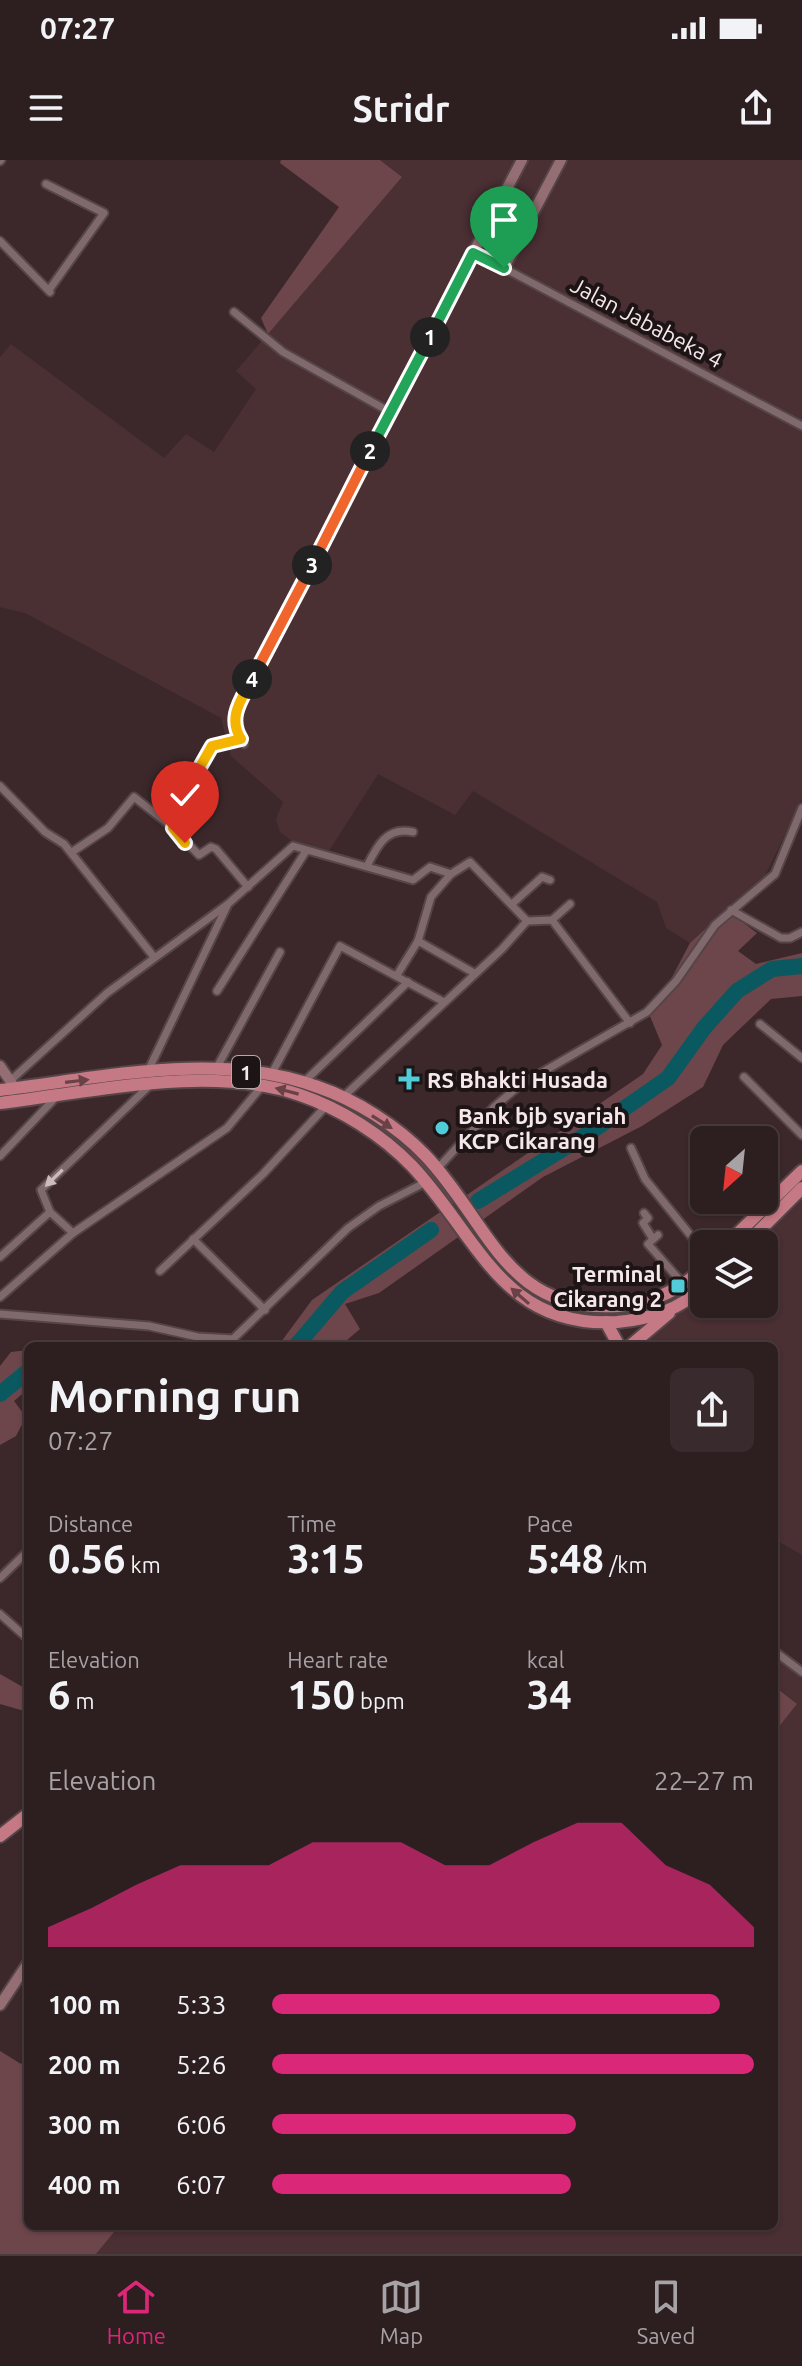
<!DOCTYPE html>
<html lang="en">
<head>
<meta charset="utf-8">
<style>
  body { margin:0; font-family:Ubuntu,sans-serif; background:#392b2d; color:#f1f3f6; height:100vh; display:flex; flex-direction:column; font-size:30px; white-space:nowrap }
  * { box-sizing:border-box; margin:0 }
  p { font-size:26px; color:#a7a2a5 }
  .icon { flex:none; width:44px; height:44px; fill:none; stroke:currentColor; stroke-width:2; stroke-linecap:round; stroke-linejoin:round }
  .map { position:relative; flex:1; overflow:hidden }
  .drawer { position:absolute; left:24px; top:1182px; width:754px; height:888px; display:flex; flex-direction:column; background:#2d1e20; border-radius:12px; box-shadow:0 2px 6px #0004,0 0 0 2px #483c3e }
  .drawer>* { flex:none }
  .needle { width:52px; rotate:207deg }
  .buttons { position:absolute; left:690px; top:966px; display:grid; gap:16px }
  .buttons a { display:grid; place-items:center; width:88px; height:88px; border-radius:12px; background:#2d1e20; box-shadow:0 2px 6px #0004,0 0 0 2px #483c3e; font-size:40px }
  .pin { position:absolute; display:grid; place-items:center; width:68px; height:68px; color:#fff; margin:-82px -34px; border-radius:50% 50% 50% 0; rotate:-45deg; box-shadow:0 0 8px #0007 }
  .pin .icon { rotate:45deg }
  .km { position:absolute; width:40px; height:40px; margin:-20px; border-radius:50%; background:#222; color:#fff; font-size:22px; line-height:40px; text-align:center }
  .round { display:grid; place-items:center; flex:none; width:84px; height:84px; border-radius:12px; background:#392b2d }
  .headline { display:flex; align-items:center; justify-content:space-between; height:136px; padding:0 24px }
  h1 { font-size:44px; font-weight:600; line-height:60px }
  .stats { display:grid; grid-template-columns:repeat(3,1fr); gap:12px; height:136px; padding:8px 24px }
  .stats div { display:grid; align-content:center }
  .stats b { font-size:40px; font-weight:600 }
  .stats small { font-size:22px; font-weight:400 }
  .stats p { font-size:22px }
  .chart { height:224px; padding:16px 24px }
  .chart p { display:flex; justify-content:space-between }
  .chart svg { width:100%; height:144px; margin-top:8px; fill:#db2777; opacity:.7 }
  ul { padding:0 24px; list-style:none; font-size:26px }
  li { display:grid; grid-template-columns:128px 96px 1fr; align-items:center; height:60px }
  li i { height:20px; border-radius:10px; background:#db2777 }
  .status { display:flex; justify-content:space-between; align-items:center; height:56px; padding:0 40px; background:#2d1e20; direction:ltr }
  .status svg { height:22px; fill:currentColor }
  header { display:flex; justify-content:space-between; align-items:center; height:104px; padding:0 24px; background:#2d1e20; font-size:36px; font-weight:600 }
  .tabs { display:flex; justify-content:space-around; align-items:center; height:112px; border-top:2px solid #483c3e; background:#2d1e20; font-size:22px; color:#a7a2a5 }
  .tabs a { display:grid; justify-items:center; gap:4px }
  .tabs .selected { color:#db2777 }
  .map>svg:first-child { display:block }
  .built { fill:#4a2f33 }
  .green { fill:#6c464b }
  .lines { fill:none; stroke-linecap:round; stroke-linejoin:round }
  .river { stroke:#0a5860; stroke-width:16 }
  .street-casing { stroke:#554547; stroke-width:11 }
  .secondary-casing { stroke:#554547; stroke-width:14 }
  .highway-casing { stroke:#554547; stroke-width:16 }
  .street { stroke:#80696c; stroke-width:7 }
  .secondary { stroke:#956e74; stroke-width:10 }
  .highway { stroke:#c57985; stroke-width:12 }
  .oneway { fill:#694147 }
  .oneway2 { fill:#cdbcbe }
  .split-1-casing { stroke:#fff; stroke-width:16 }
  .split-2-casing { stroke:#fff; stroke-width:16 }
  .split-3-casing { stroke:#fff; stroke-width:16 }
  .split-4-casing { stroke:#fff; stroke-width:16 }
  .split-5-casing { stroke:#fff; stroke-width:16 }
  .split-6-casing { stroke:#fff; stroke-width:16 }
  .split-1 { stroke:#22a559; stroke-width:10 }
  .split-2 { stroke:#22a559; stroke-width:10 }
  .split-3 { stroke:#f0652b; stroke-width:10 }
  .split-4 { stroke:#f0652b; stroke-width:10 }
  .split-5 { stroke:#f5b400; stroke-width:10 }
  .split-6 { stroke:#f5b400; stroke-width:10 }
  .poi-dot { fill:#52cbd9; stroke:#1d1415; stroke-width:3 }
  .labels { text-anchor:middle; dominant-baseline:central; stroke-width:8; stroke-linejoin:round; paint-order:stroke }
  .shield { fill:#1d1415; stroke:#b5a8aa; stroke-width:2 }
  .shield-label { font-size:20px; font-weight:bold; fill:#f6e8ea }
  .street-label { font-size:22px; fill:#f6e8ea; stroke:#1d1415 }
  .poi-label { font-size:22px; font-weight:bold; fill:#f6e8ea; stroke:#1d1415; text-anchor:start }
</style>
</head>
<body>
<div class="status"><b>07:27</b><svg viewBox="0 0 49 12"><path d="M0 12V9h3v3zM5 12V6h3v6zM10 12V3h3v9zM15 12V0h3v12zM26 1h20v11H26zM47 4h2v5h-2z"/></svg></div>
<header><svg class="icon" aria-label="menu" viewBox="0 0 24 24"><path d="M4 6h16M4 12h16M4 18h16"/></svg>Stridr<svg class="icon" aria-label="share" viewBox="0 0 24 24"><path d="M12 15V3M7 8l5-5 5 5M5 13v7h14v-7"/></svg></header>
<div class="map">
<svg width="802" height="2094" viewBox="0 0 802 2094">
  <rect width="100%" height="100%" fill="#3c282b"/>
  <!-- built -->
  <g class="built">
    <polygon points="380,0 802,0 802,639 765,716 690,783 666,768 657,742 473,631 455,655 378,614 329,691 297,685 280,672 276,659 283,642 231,596 221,558 25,453 0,447 0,197 11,184 164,298 186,274 214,292 256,229 236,211 402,17"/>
    <polygon points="802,1030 802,1395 774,1379 774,1186 630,1186 704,1121 704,1144 764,1144 764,1084 744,1084"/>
    <polygon points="774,1491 802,1512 802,2094 96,2094 119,2066 774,2066 774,1573 797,1544 774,1526"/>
  </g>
  <!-- green -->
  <g class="green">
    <polygon points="281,0 380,0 402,17 268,174 261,158 339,47 280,3"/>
    <polygon points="726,750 757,773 738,791 756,804 802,793 802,836 771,839 723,885 703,927 642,966 543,1017 478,1063 461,1039 447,1048 464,1073 379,1133 345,1144 360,1169 340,1186 278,1186 312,1140 446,1048 393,987 301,935 187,923 0,943 0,930 188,910 304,922 393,969 461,1039 643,914 662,885 647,849 670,821 690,783"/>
    <polygon points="28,1190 28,1229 14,1241 26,1257 16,1276 0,1285 0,1206 11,1192"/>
    <polygon points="0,1514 28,1530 28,1552 0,1544"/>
    <polygon points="774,1526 797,1544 774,1573"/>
    <polygon points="0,1891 21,1904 28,1894 28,2066 119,2066 96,2094 0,2094"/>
  </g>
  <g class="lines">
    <!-- river -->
    <g class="river">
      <polyline points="478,1041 592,971 668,918 704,868 737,831 772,809 802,806"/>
      <polyline points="296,1186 342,1132 431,1070"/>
      <polyline points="0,1234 28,1211"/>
    </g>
    <defs>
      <g id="street">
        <polyline points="0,1 1,0"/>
        <polyline points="46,24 104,53 49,130"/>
        <polyline points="0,81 50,132"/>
        <polyline points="504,108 802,266"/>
        <polyline points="234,152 283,192 390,252"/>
        <polyline points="244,584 235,567 235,553 473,93"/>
        <polyline points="0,626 45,672 64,684 154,797"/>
        <polyline points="173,668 209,588 216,583 241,579"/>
        <polyline points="72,692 108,668 134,637 170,665 199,695 211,687 216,689 248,727"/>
        <path d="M 367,706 C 377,686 387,666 413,672"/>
        <polyline points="512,744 542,717 550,720"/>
        <polyline points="731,750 781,778 790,778 802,772"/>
        <polyline points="552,760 570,744"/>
        <polyline points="418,781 431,737 451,714"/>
        <polyline points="397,815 418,781 474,813"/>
        <polyline points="217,831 306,691"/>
        <polyline points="760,864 802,898"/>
        <polyline points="216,909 280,792"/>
        <polyline points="148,911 227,746"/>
        <polyline points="271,915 340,786 444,842"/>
        <polyline points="744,917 802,975"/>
        <polyline points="10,921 107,833 228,744 293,686 413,720 430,707 451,714 470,702 527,761 552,760 630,863"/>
        <polyline points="304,922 408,822"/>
        <polyline points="343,937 502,789 527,761"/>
        <polyline points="631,988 645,1019 704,1092"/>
        <polyline points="0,996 57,936"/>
        <polyline points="437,1009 494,947 520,925 647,852 676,821 715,765 775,714 802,648"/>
        <polyline points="644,1053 648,1058 643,1063 653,1079"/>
        <polyline points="73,1073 50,1052 41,1030 150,925"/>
        <polyline points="658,1075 648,1084 684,1125"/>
        <polyline points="193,1079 265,1150"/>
        <polyline points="0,1097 50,1052"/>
        <polyline points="160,1111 263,1014 326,946"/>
        <polyline points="0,1137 73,1073 227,968 262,926"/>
        <polyline points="0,1154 149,1166 198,1177 233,1179 348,1068 379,1046 426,1022"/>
        <polyline points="0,1418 28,1391"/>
        <polyline points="0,1454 28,1479"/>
        <polyline points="774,1491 802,1512"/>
      </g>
      <g id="secondary">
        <polyline points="522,0 473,93 504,108 561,0"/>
        <polyline points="0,906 15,928"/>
        <polyline points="0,1845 28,1803"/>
      </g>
      <g id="highway">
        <path d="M 0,930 C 102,918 218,890 318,927 C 356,940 397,966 425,995 C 490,1063 505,1153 618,1146 C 652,1143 680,1131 704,1107"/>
        <path d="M 0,943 C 92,932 211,904 300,935 C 341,949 382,975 412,1006 C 478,1076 502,1169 617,1162 C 650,1159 680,1150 704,1126"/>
        <polyline points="727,1084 802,1011"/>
        <polyline points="746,1084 802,1028"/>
        <polyline points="606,1162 619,1186"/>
        <polyline points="630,1186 669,1153"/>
        <polyline points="0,1676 28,1654"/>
      </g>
    </defs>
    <!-- street casing -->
    <use href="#street" class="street-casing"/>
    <!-- secondary casing -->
    <use href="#secondary" class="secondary-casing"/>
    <!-- highway casing -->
    <use href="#highway" class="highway-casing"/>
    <!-- street -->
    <use href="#street" class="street"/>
    <!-- secondary -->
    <use href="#secondary" class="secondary"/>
    <!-- highway -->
    <use href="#highway" class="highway"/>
  </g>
  <!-- one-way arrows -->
  <defs><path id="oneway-solid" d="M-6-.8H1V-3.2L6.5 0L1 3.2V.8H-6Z" transform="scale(2)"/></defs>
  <g class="oneway">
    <use href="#oneway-solid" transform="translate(77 921) rotate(-7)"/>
    <use href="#oneway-solid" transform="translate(287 931) rotate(-165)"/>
    <use href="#oneway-solid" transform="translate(382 962) rotate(32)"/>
    <use href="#oneway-solid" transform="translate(520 1136) rotate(-139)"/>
  </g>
  <use class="oneway2" href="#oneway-solid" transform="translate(54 1018) rotate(136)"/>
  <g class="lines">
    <defs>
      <polyline id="split-1" points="430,177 473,93 504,108"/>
      <polyline id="split-2" points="370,291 430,177"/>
      <polyline id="split-3" points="312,405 370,291"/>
      <polyline id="split-4" points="252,519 312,405"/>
      <path id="split-5" d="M 196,614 L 212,586 L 241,579 C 227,557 242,539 252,519"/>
      <polyline id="split-6" points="185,683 173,668 196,614"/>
    </defs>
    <!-- split-1 casing -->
    <use href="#split-1" class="split-1-casing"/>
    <!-- split-2 casing -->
    <use href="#split-2" class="split-2-casing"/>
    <!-- split-3 casing -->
    <use href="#split-3" class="split-3-casing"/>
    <!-- split-4 casing -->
    <use href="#split-4" class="split-4-casing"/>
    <!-- split-5 casing -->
    <use href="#split-5" class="split-5-casing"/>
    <!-- split-6 casing -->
    <use href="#split-6" class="split-6-casing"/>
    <!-- split-1 -->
    <use href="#split-1" class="split-1"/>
    <!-- split-2 -->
    <use href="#split-2" class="split-2"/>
    <!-- split-3 -->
    <use href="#split-3" class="split-3"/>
    <!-- split-4 -->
    <use href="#split-4" class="split-4"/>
    <!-- split-5 -->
    <use href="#split-5" class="split-5"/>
    <!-- split-6 -->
    <use href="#split-6" class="split-6"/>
  </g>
  <!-- markers -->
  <g class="poi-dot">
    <path d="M405 907h8v8h8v8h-8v8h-8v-8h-8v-8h8z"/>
    <circle cx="442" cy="968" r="8"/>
    <rect x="670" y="1118" width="16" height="16" rx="4"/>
  </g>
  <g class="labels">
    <!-- shield labels -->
    <rect class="shield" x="232" y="896" width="28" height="32" rx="6"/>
    <g class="shield-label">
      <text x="246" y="912">1</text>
    </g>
    <!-- street labels -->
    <g class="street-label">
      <text transform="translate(647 162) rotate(28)">Jalan Jababeka 4</text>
    </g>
    <!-- poi labels -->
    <g class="poi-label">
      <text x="427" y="919">RS Bhakti Husada</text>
      <text x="458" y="955">Bank bjb syariah<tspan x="458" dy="25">KCP Cikarang</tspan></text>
      <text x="662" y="1113" text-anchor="end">Terminal<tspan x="662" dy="25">Cikarang 2</tspan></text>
    </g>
  </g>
</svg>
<div class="buttons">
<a><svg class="needle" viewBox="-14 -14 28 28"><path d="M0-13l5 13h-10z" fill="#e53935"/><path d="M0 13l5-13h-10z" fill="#a7a2a5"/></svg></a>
<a><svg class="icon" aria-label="layers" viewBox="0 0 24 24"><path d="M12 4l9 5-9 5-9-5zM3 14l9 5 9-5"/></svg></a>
</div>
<div class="pin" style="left:504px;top:108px;background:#1e9e55"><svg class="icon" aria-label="arrive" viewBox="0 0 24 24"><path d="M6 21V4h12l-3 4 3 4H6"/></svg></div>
<div class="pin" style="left:185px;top:683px;background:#d93025"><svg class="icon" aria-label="check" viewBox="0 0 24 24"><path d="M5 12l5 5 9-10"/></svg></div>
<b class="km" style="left:430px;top:177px">1</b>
<b class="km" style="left:370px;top:291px">2</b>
<b class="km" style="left:312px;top:405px">3</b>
<b class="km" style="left:252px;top:519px">4</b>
<section class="drawer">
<div class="headline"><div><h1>Morning run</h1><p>07:27</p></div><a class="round"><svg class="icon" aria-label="share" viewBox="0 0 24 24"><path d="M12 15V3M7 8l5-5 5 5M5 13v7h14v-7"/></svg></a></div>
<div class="stats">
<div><p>Distance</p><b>0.56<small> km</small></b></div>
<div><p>Time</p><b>3:15</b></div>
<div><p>Pace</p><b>5:48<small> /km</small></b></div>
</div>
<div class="stats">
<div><p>Elevation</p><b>6<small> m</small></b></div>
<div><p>Heart rate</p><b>150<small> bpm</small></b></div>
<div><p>kcal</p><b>34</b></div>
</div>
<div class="chart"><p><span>Elevation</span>22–27 m</p>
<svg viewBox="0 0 160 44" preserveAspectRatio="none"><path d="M0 44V38L10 32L20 25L30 19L40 19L50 19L60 12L70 12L80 12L90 19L100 19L110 12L120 6L130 6L140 19L150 25L160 38V44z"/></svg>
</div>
<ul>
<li><b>100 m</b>5:33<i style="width:93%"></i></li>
<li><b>200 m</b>5:26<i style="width:100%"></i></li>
<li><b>300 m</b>6:06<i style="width:63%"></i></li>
<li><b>400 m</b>6:07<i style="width:62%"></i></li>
</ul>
</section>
</div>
<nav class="tabs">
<a class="selected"><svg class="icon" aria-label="home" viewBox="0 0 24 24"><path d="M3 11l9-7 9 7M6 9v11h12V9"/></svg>Home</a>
<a><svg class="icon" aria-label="map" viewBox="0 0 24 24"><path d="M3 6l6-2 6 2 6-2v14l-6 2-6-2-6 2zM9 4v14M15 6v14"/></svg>Map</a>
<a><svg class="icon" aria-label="saved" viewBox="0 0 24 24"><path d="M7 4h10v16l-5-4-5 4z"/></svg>Saved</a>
</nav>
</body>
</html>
